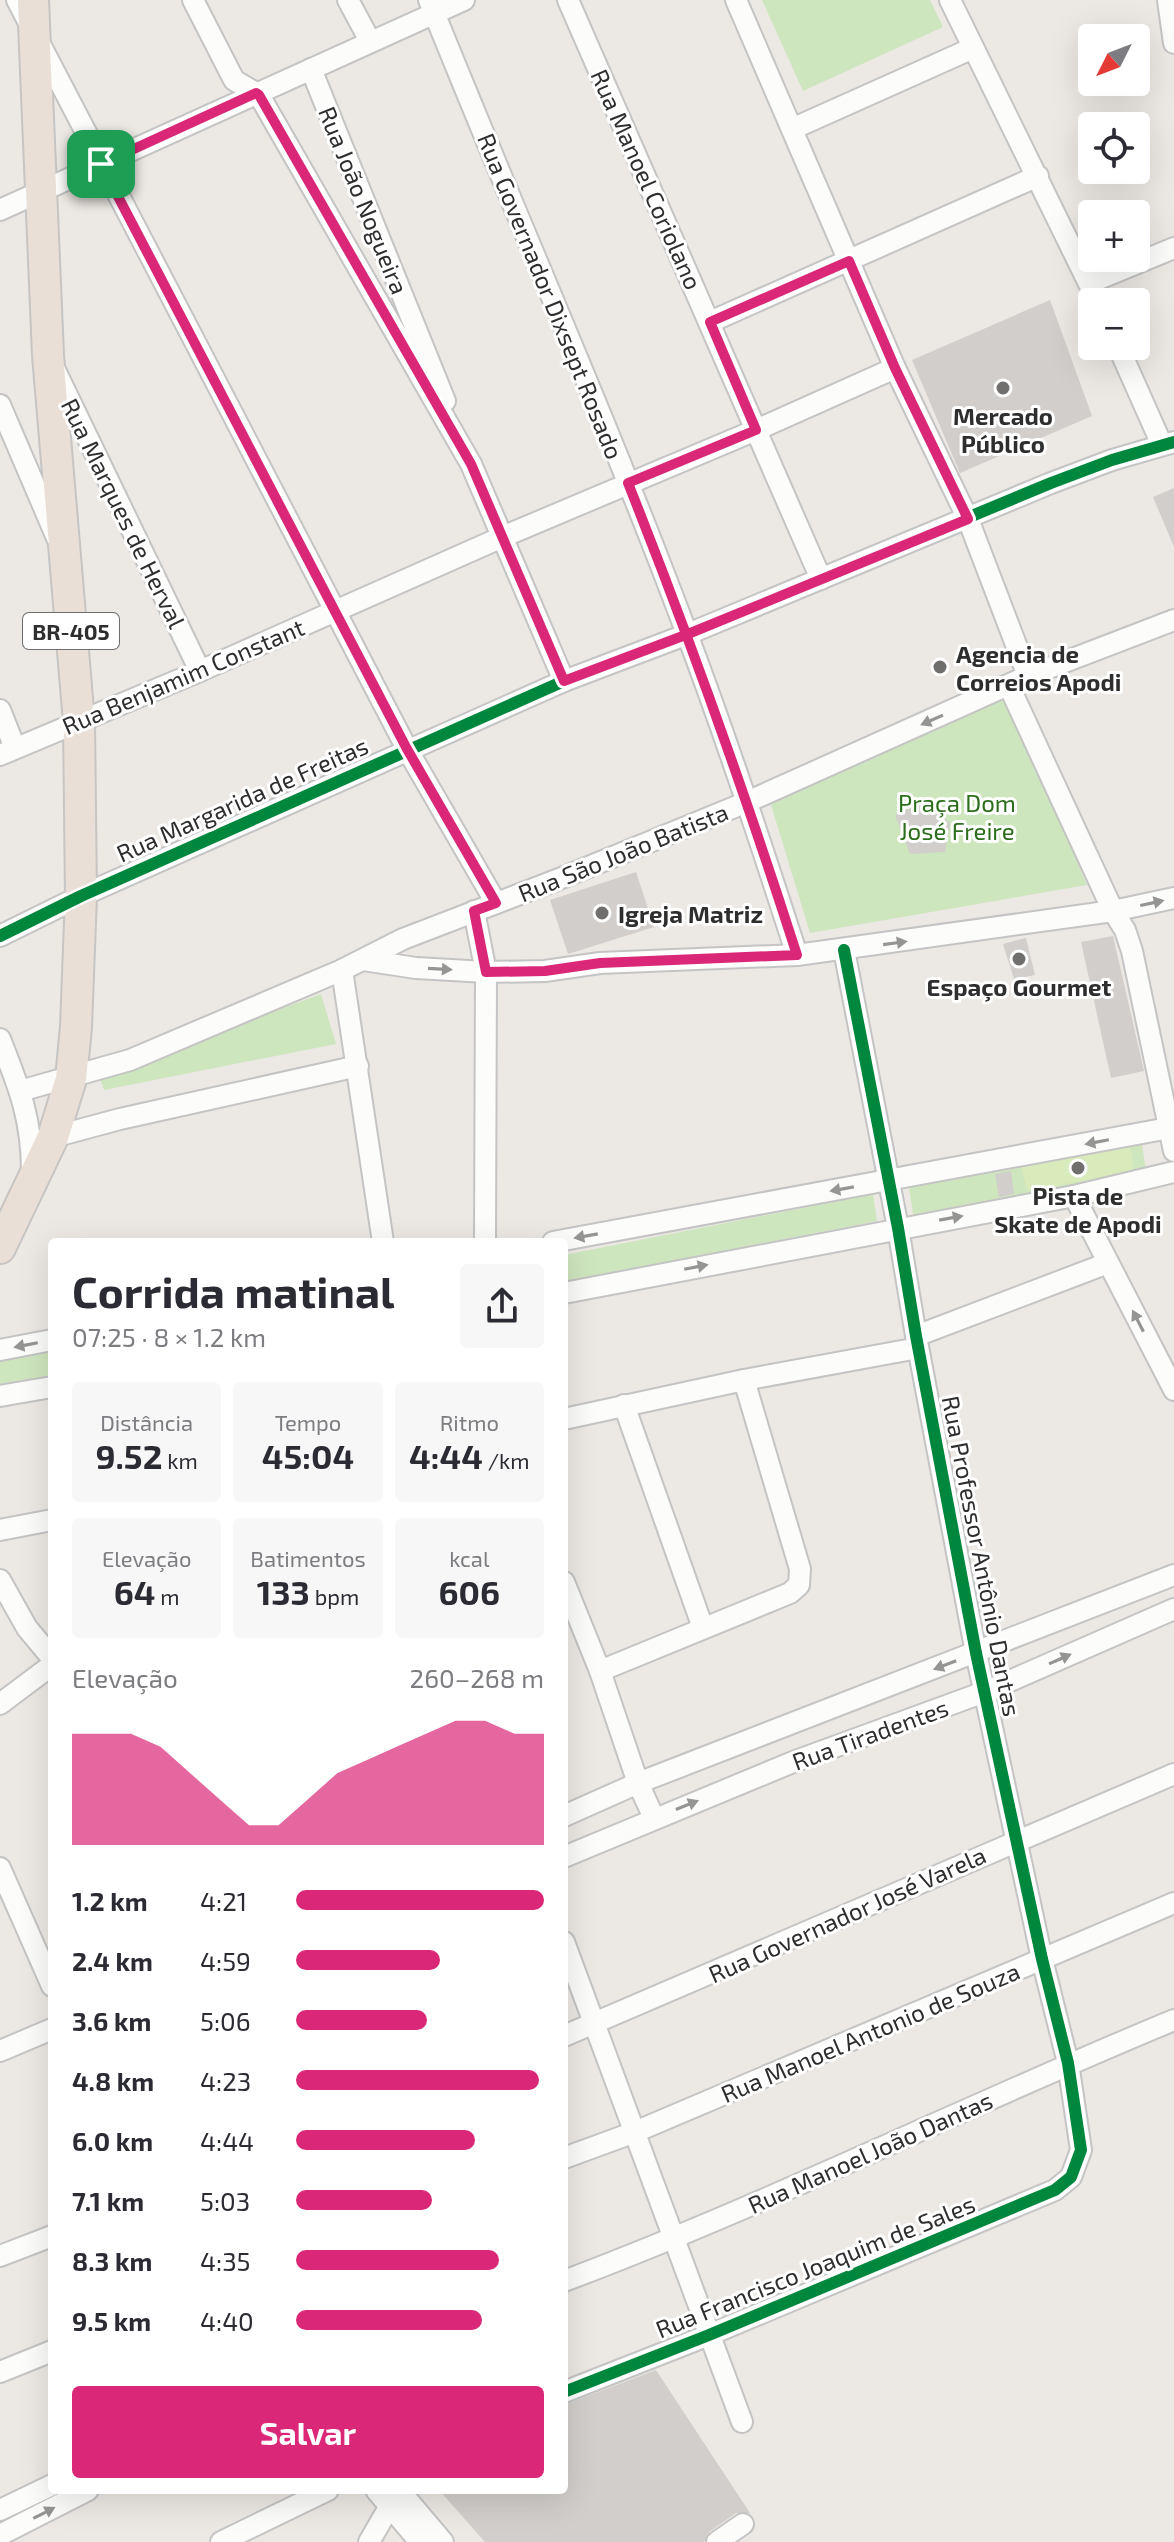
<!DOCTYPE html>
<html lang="pt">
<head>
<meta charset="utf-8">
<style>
  body { margin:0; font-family:"Exo 2",sans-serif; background:#f7f7f7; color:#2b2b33; height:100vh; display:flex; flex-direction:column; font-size:30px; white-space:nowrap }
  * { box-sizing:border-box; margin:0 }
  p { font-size:26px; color:#7c7c81 }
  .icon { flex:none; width:44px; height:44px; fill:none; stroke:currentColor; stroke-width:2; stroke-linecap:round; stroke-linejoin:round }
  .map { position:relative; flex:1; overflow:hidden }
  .panel { position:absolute; left:48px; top:1238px; width:520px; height:1256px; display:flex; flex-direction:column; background:#fff; border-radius:8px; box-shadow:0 8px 32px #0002 }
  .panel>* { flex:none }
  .needle { width:52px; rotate:228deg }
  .tools { position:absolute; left:1078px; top:24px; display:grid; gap:16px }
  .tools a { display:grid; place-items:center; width:72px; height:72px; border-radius:8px; background:#fff; box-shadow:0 8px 32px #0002; font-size:40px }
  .pin { position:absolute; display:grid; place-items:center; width:68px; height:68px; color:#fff; margin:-34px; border-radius:16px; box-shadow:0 4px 12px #0006 }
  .round { display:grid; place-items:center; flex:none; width:84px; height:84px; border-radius:8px; background:#f7f7f7 }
  .overview { display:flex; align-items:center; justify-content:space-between; height:136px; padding:0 24px }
  h1 { font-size:44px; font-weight:700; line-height:60px }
  .figures { display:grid; grid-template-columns:repeat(3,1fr); gap:12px; height:136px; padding:8px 24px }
  .figures div { display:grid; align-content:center; border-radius:8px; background:#f7f7f7; text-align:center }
  .figures b { font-size:34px; font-weight:700 }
  .figures small { font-size:22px; font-weight:400 }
  .figures p { font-size:22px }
  .chart { height:224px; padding:16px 24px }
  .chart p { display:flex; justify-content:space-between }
  .chart svg { width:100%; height:144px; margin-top:8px; fill:#db2777; opacity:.7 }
  .primary-button { display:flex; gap:16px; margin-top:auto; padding:16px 24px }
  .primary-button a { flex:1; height:92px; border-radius:8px; background:#db2777; color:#fff; font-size:32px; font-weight:700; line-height:92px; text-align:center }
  ul { padding:0 24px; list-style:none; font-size:26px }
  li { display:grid; grid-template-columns:128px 96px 1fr; align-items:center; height:60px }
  li i { height:20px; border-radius:10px; background:#db2777 }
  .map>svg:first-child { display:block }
  .green { fill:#cee6be }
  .pitch { fill:#d9eabb }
  .building { fill:#d1cecb }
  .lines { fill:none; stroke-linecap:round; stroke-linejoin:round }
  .minor-casing { stroke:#c5c4c5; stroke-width:24 }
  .highway-casing { stroke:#c6c5c4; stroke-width:34 }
  .minor { stroke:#fcfcfb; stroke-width:20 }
  .highway { stroke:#eadfd6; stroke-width:30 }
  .cycleway-casing { stroke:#fff; stroke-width:17 }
  .cycleway { stroke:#00873e; stroke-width:12 }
  .oneway { fill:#959594 }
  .route-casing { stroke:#fff; stroke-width:16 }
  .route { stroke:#db2777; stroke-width:10 }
  .poi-dot { fill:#706f6e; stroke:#fff; stroke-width:3 }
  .labels { text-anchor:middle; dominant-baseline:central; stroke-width:6; stroke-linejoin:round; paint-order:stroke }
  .shield { fill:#fff; stroke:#6d6d6d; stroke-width:2 }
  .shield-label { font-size:22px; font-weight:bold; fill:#2e2e2e }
  .street-label { font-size:24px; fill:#2e2e2e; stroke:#fff }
  .poi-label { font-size:24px; font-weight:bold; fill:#2e2e2e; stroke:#fff }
  .park-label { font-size:24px; fill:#2c6e1b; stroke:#fff }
</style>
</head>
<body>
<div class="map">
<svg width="1174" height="2542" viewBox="0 0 1174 2542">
  <rect width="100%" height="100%" fill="#ece8e4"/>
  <!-- green -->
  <g class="green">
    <polygon points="762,0 930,0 943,27 803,91"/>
    <polygon points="1008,696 1087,885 810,933 768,795"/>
    <polygon points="321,994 336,1044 104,1090 99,1076"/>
    <polygon points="1141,1138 1146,1171 914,1220 909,1188"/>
    <polygon points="873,1194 877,1221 564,1282 564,1255"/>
    <polygon points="52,1350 52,1380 0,1390 0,1360"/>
  </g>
  <!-- pitch -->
  <polygon class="pitch" points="1130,1143 1134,1172 1027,1191 1021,1165"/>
  <!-- building -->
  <g class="building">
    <polygon points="1050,300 1092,416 960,473 912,360"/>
    <polygon points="1174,488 1174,547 1153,497"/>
    <polygon points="928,800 950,824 945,852 910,854 895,815"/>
    <polygon points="636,872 654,927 568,954 550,900"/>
    <polygon points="1113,936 1144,1071 1111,1078 1081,942"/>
    <polygon points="1026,938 1035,975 1014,979 1003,944"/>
    <polygon points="1011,1171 1014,1194 999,1197 995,1174"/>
    <polygon points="656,2370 750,2513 736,2513 709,2532 704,2542 485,2542 439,2490 564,2490 564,2405"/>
  </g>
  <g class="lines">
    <defs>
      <g id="minor">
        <polyline points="17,0 407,749 496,903"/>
        <polyline points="193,0 234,80 259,95 471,464 564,681"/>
        <polyline points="348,0 370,41"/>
        <path d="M 429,0 C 514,212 607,420 687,634 C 727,740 762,847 797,955"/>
        <polyline points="568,0 821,579"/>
        <polyline points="736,0 895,368 968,519 1028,676"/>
        <polyline points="950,0 1098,302"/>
        <polyline points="1168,0 1174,43"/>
        <polyline points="311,69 445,401"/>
        <polyline points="792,129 973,48"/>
        <polyline points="0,210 464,0"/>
        <polyline points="1089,283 1174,248"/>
        <polyline points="710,322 1038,176"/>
        <polyline points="1118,346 1162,445"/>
        <polyline points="54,368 200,671"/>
        <polyline points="0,405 57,538"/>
        <polyline points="1009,686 1113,911 1125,930 1132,951 1174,1151"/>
        <polyline points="0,710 15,748"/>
        <polyline points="0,755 200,671 500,538 756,430 895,368"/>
        <polyline points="474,911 486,972 485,1242"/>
        <polyline points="0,936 81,896 564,681 688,634 1051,483 1112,460 1174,442"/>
        <polyline points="363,960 416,968 486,972 545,971 600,963 797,955 1113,911 1174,898"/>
        <polyline points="342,970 383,1242"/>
        <path d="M 0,1039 C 19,1087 32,1119 32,1172"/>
        <polyline points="20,1091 130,1060 342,970 403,939 559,879 747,802 1028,676 1174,620"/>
        <polyline points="53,1137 120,1119 358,1066"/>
        <polyline points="1074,1196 1174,1390"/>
        <polyline points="553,1242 1174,1127"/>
        <polyline points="564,1293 1074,1196 1174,1172"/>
        <polyline points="916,1336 1108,1263"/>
        <polyline points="0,1350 52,1340"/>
        <polyline points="0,1396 52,1387"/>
        <polyline points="624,1405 703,1628"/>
        <polyline points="564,1419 744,1380 918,1348"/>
        <polyline points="0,1530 52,1520"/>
        <polyline points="0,1580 27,1628 52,1658"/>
        <polyline points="564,1582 600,1671 638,1783 654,1818"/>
        <polyline points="600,1671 790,1593 799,1585 800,1569 744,1380"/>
        <polyline points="0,1704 52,1665"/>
        <polyline points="564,1816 638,1783 1174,1575"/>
        <polyline points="564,1857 793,1762 987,1691 1174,1609"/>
        <polyline points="0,1868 52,1986"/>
        <polyline points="564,1942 742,2422"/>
        <polyline points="564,2036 1174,1774"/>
        <polyline points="0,2051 52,2029"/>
        <polyline points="564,2158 635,2132 1174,1903"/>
        <polyline points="0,2256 52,2236"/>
        <path d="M 564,2281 C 771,2203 970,2104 1174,2020"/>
        <polyline points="0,2372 52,2351"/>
        <polyline points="564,2392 709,2335 1055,2190 1071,2177 1081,2150 1068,2063 1042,1959 976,1653 916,1336 898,1228 844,950"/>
        <polyline points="376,2490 420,2542"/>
        <polyline points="399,2490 443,2542"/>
        <polyline points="0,2510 52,2485"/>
        <polyline points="0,2535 88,2490"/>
        <polyline points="221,2542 328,2490"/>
        <polyline points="369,2542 395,2497"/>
        <polyline points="717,2542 743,2524"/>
      </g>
      <polyline id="highway" points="0,1248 53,1137 71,1079 76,1027 81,896 79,722 48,355 33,0"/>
    </defs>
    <!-- minor casing -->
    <use href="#minor" class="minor-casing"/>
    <!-- highway casing -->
    <use href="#highway" class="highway-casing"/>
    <!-- minor -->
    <use href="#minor" class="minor"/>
    <!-- highway -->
    <use href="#highway" class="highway"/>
    <defs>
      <g id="cycleway">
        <polyline points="0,936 81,896 564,681 688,634 1051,483 1112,460 1174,442"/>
        <polyline points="564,2392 709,2335 1055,2190 1071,2177 1081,2150 1068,2063 1042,1959 976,1653 916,1336 898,1228 844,950"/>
      </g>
    </defs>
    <!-- cycleway casing -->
    <use href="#cycleway" class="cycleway-casing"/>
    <!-- cycleway -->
    <use href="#cycleway" class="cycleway"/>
  </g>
  <!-- one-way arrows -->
  <defs><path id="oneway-solid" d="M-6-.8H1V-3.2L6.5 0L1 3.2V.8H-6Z" transform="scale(2)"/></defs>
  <g class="oneway">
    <use href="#oneway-solid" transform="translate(932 720) rotate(156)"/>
    <use href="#oneway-solid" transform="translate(1152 903) rotate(-12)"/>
    <use href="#oneway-solid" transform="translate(895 943) rotate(-8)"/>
    <use href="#oneway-solid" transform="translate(440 969) rotate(3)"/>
    <use href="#oneway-solid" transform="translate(1097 1142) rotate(169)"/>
    <use href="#oneway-solid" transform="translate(842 1189) rotate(170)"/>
    <use href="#oneway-solid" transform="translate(951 1218) rotate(-10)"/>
    <use href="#oneway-solid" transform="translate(586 1236) rotate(170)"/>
    <use href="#oneway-solid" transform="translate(696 1267) rotate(-11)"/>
    <use href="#oneway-solid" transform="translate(1138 1321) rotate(-117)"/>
    <use href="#oneway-solid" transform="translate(26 1345) rotate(169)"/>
    <use href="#oneway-solid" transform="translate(1060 1659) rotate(-24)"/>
    <use href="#oneway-solid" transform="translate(945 1665) rotate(159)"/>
    <use href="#oneway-solid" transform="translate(687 1805) rotate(-22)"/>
    <use href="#oneway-solid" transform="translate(44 2513) rotate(-27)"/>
  </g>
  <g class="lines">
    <defs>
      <path id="route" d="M 101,164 L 407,749 L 496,903 L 474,911 L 486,972 L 545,971 L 600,963 L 797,955 C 746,796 690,639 628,483 L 756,430 L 710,322 L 849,261 L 895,368 L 968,519 L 688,634 L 564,681 L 471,464 L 259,95 L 256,93 L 101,164"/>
    </defs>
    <!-- route casing -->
    <use href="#route" class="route-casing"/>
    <!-- route -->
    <use href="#route" class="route"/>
  </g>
  <!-- markers -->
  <g class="poi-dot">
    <circle cx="1003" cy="388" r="8"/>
    <circle cx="940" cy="667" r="8"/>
    <circle cx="602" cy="913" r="8"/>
    <circle cx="1019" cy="959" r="8"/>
    <circle cx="1078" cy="1168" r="8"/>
  </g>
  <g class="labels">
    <!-- shield labels -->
    <rect class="shield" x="23" y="613" width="96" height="36" rx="6"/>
    <g class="shield-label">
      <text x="71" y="631">BR-405</text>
    </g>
    <!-- street labels -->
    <g class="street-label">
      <text transform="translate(647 179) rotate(66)">Rua Manoel Coriolano</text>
      <text transform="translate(364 200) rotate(68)">Rua João Nogueira</text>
      <text transform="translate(551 296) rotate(68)">Rua Governador Dixsept Rosado</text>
      <text transform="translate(124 513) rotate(64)">Rua Marques de Herval</text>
      <text transform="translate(183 676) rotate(-23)">Rua Benjamim Constant</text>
      <text transform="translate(242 799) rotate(-24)">Rua Margarida de Freitas</text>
      <text transform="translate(623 852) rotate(-22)">Rua São João Batista</text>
      <text transform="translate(982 1556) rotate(79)">Rua Professor Antônio Dantas</text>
      <text transform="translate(870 1734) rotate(-20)">Rua Tiradentes</text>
      <text transform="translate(847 1914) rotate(-24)">Rua Governador José Varela</text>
      <text transform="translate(870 2032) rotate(-23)">Rua Manoel Antonio de Souza</text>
      <text transform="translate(870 2152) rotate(-24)">Rua Manoel João Dantas</text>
      <text transform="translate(815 2266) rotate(-22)">Rua Francisco Joaquim de Sales</text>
    </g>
    <!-- poi labels -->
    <g class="poi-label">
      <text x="1003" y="415">Mercado<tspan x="1003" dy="28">Público</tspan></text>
      <text x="956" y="653" text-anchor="start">Agencia de<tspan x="956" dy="28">Correios Apodi</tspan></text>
      <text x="618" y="913" text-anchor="start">Igreja Matriz</text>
      <text x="1019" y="986">Espaço Gourmet</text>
      <text x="1078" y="1195">Pista de<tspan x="1078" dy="28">Skate de Apodi</tspan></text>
    </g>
    <!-- park labels -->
    <g class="park-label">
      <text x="957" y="802">Praça Dom<tspan x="957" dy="28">José Freire</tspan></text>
    </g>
  </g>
</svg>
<div class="tools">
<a><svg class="needle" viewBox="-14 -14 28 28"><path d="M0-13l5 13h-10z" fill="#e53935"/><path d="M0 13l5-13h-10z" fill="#7c7c81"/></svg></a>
<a><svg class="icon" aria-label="locate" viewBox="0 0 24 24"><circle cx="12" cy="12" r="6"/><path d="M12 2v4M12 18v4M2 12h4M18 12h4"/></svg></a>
<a>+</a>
<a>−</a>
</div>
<div class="pin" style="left:101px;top:164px;background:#1e9e55"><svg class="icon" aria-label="arrive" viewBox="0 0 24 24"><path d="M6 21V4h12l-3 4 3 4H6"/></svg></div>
<section class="panel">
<div class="overview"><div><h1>Corrida matinal</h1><p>07:25 · 8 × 1.2 km</p></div><a class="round"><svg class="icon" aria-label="share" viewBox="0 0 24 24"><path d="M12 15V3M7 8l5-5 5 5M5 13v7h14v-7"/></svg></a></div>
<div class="figures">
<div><p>Distância</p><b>9.52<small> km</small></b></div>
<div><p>Tempo</p><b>45:04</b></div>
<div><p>Ritmo</p><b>4:44<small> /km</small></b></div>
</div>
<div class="figures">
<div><p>Elevação</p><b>64<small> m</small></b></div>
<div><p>Batimentos</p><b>133<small> bpm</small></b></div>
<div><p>kcal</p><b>606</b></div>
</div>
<div class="chart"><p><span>Elevação</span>260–268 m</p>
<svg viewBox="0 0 160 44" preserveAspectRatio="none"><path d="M0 44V10L10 10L20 10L30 14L40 22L50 30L60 38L70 38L80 30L90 22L100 18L110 14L120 10L130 6L140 6L150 10L160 10V44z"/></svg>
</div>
<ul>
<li><b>1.2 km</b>4:21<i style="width:100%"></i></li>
<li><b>2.4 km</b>4:59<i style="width:58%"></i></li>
<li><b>3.6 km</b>5:06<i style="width:53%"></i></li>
<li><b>4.8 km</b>4:23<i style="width:98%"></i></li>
<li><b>6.0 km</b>4:44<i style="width:72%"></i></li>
<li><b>7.1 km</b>5:03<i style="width:55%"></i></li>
<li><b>8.3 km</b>4:35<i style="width:82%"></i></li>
<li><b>9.5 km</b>4:40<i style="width:75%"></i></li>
</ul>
<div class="primary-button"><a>Salvar</a></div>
</section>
</div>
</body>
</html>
